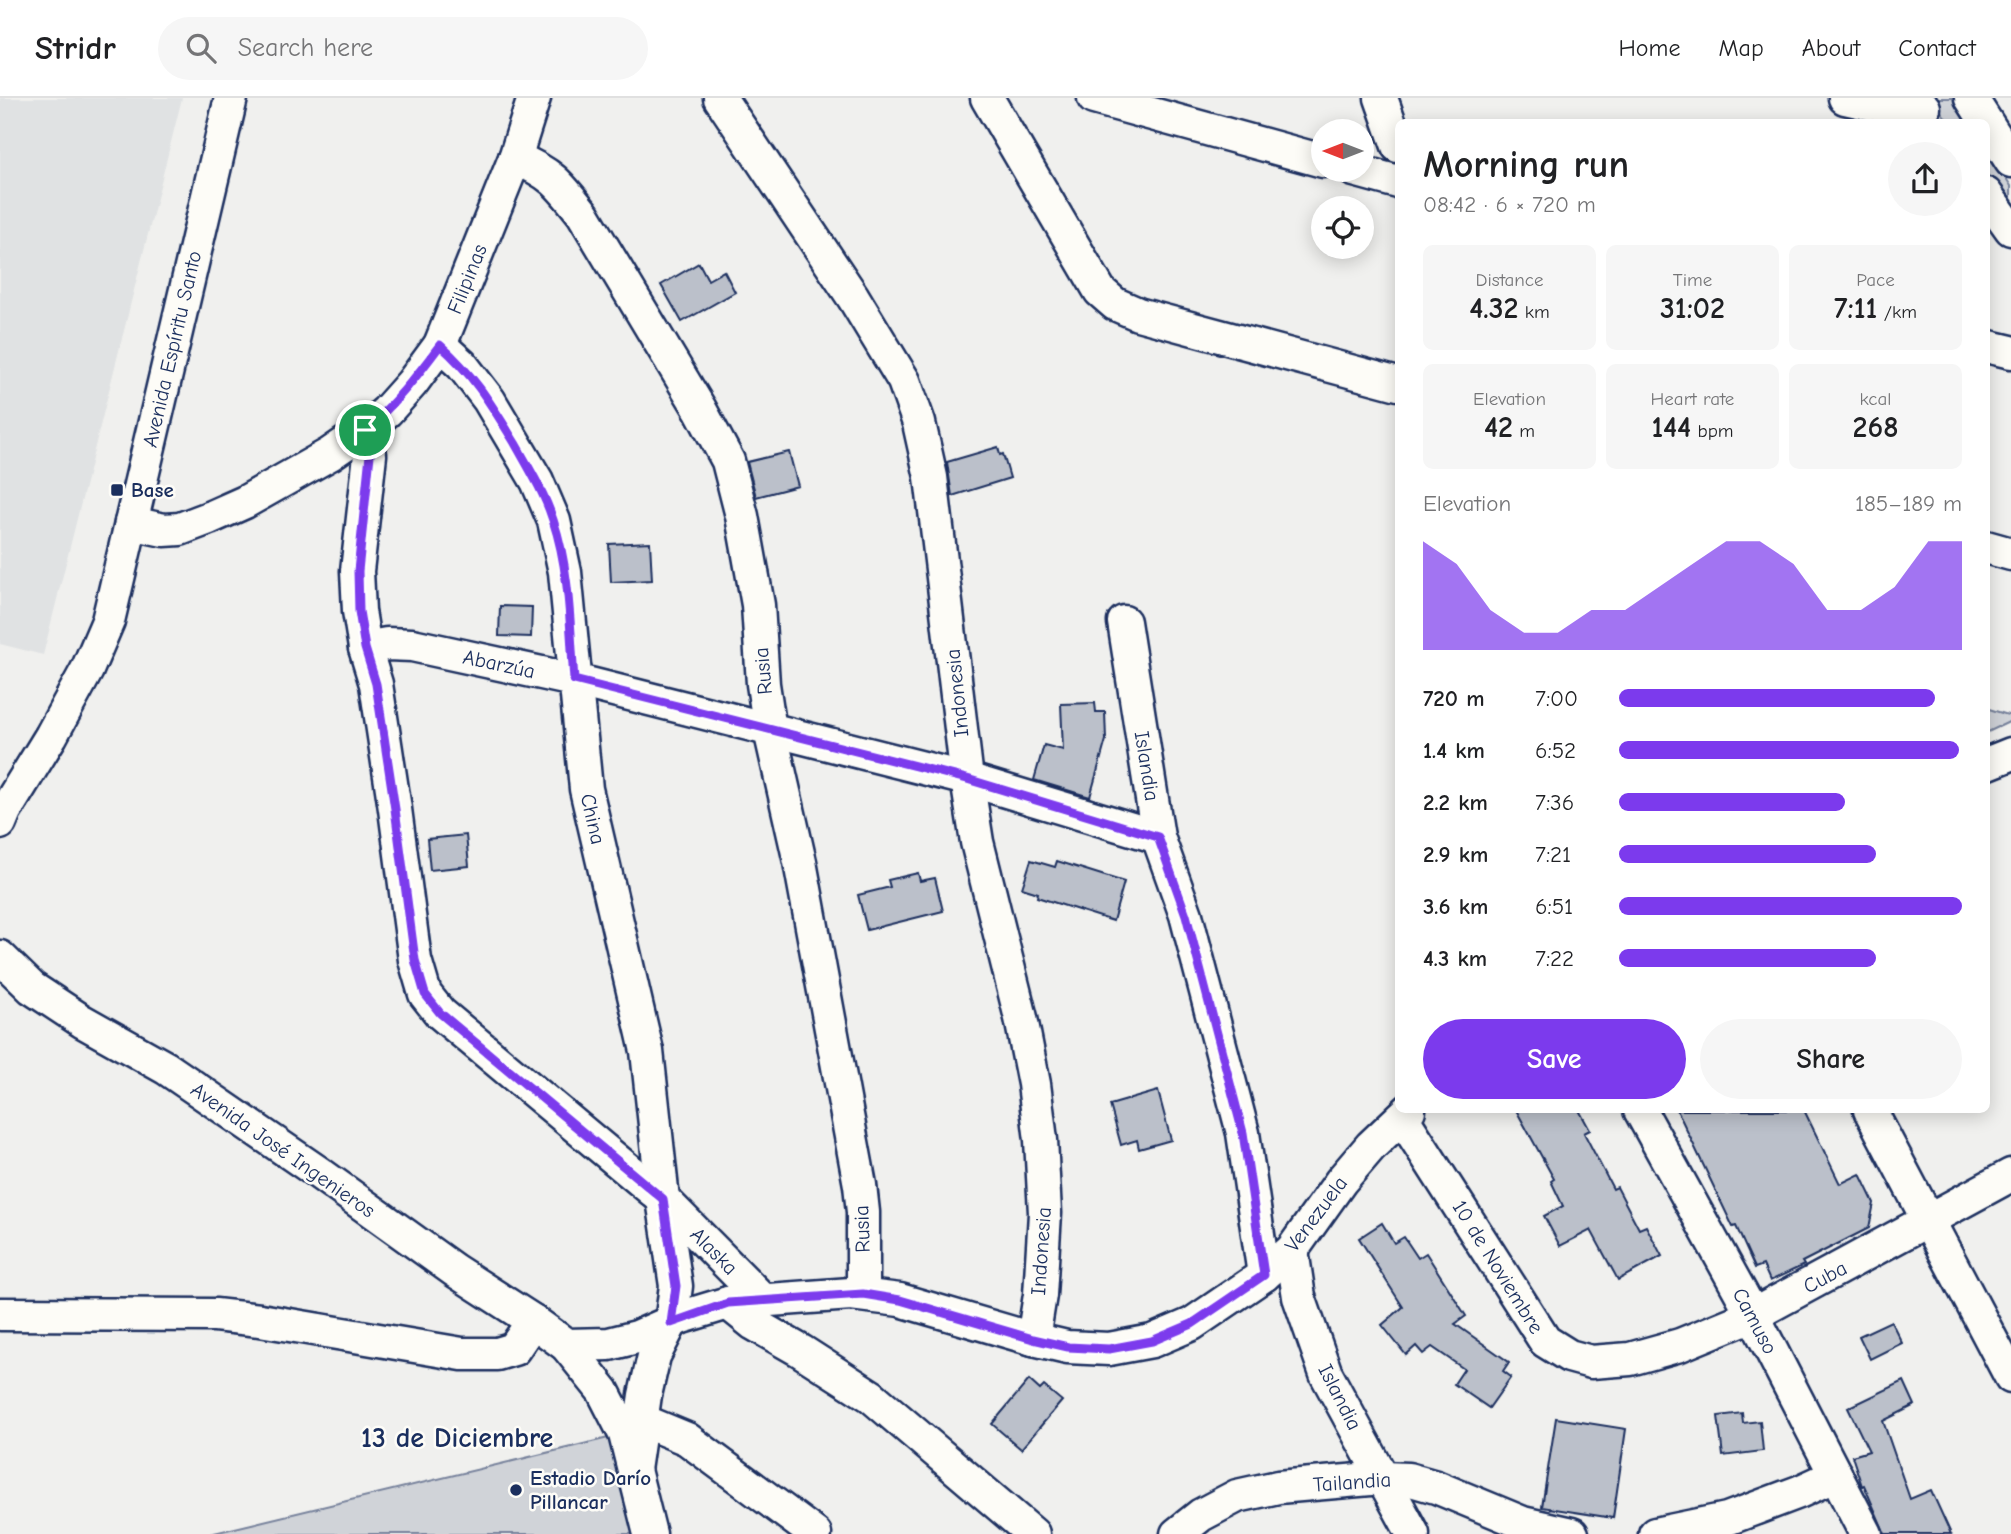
<!DOCTYPE html>
<html lang="en">
<head>
<meta charset="utf-8">
<style>
  body { margin:0; font-family:"Comic Neue",sans-serif; background:#f6f6f6; color:#202124; height:100vh; display:flex; flex-direction:column; font-size:26px; white-space:nowrap }
  * { box-sizing:border-box; margin:0 }
  p { font-size:23px; color:#757577 }
  .icon { flex:none; width:38px; height:38px; fill:none; stroke:currentColor; stroke-width:2; stroke-linecap:round; stroke-linejoin:round }
  .map { position:relative; flex:1; overflow:hidden }
  .drawer { position:absolute; left:1395px; top:21px; width:595px; height:994px; display:flex; flex-direction:column; background:#fff; border-radius:10px; box-shadow:0 4px 18px #0003 }
  .drawer>* { flex:none }
  .needle { width:46px; rotate:270deg }
  .fabs { position:absolute; left:1311px; top:21px; display:grid; gap:14px }
  .fabs a { display:grid; place-items:center; width:63px; height:63px; border-radius:50%; background:#fff; box-shadow:0 4px 18px #0003; font-size:35px }
  .pin { position:absolute; display:grid; place-items:center; width:60px; height:60px; color:#fff; margin:-30px; border:4px solid #fff; border-radius:50%; box-shadow:0 2px 7px #0007 }
  .round { display:grid; place-items:center; flex:none; width:74px; height:74px; border-radius:37px; background:#f6f6f6 }
  .summary { display:flex; align-items:center; justify-content:space-between; height:119px; padding:0 28px }
  h1 { font-size:38px; font-weight:800; line-height:52px }
  .metrics { display:grid; grid-template-columns:repeat(3,1fr); gap:10px; height:119px; padding:7px 28px }
  .metrics div { display:grid; align-content:center; border-radius:10px; background:#f6f6f6; text-align:center }
  .metrics b { font-size:30px; font-weight:800 }
  .metrics small { font-size:19px; font-weight:400 }
  .metrics p { font-size:19px }
  .chart { height:196px; padding:14px 28px }
  .chart p { display:flex; justify-content:space-between }
  .chart svg { width:100%; height:126px; margin-top:7px; fill:#7c3aed; opacity:.7 }
  .cta { display:flex; gap:14px; margin-top:auto; padding:14px 28px }
  .cta a { flex:1; height:80px; border-radius:42px; background:#7c3aed; color:#fff; font-size:28px; font-weight:800; line-height:80px; text-align:center }
  .cta a+a { background:#f6f6f6; color:#202124 }
  ul { padding:0 28px; list-style:none; font-size:23px }
  li { display:grid; grid-template-columns:112px 84px 1fr; align-items:center; height:52px }
  li i { height:18px; border-radius:9px; background:#7c3aed }
  header { display:flex; align-items:center; gap:42px; box-sizing:border-box; height:98px; padding:0 35px; background:#fff; border-bottom:2px solid #e0e0e0 }
  header strong { font-size:33px }
  nav { display:flex; gap:38px; margin-inline-start:auto; font-size:24px }
  .search { width:490px; height:63px; background:#f6f6f6; display:flex; align-items:center; gap:18px; box-sizing:border-box; padding:0 24px; border-radius:38px; color:#757577; font-size:26px }
  .map>svg:first-child { display:block }
  .built { fill:#e0e2e3 }
  .green { fill:#d0d3d8; stroke:#76819b; stroke-width:2 }
  .building { fill:#bbc0ca; stroke:#1b2f5e; stroke-width:2 }
  .lines { fill:none; stroke-linecap:round; stroke-linejoin:round }
  .minor-casing { stroke:#1b2f5e; stroke-width:37 }
  .minor { stroke:#fdfcf7; stroke-width:32 }
  .route-casing { stroke:#fff; stroke-width:14 }
  .route { stroke:#7c3aed; stroke-width:9 }
  .poi-dot { fill:#1b2f5e; stroke:#fdfcf7; stroke-width:2.5 }
  .labels { text-anchor:middle; dominant-baseline:central; stroke-width:5; stroke-linejoin:round; paint-order:stroke }
  .street-label { font-size:21px; fill:#1b2f5e; stroke:#fdfcf7 }
  .poi-label { font-size:21px; font-weight:bold; fill:#1b2f5e; stroke:#fdfcf7; text-anchor:start }
  .district-label { font-size:28px; font-weight:bold; fill:#1b2f5e; stroke:#fdfcf7 }
</style>
</head>
<body>
<header>
<strong>Stridr</strong>
<div class="search"><svg class="icon" aria-label="search" viewBox="0 0 24 24"><circle cx="10" cy="10" r="6"/><path d="M15 15l6 6"/></svg>Search here</div>
<nav><a>Home</a><a>Map</a><a>About</a><a>Contact</a></nav>
</header>
<div class="map">
<svg width="2011" height="1436" viewBox="0 0 2011 1436">
  <rect width="100%" height="100%" fill="#f0f0ee"/>
  <filter id="ink" filterUnits="userSpaceOnUse"><feTurbulence type="fractalNoise" baseFrequency=".0143" numOctaves="2"/><feDisplacementMap in="SourceGraphic" scale="14" xChannelSelector="R" yChannelSelector="G"/><feConvolveMatrix kernelMatrix="1 2 1 2 8 2 1 2 1" color-interpolation-filters="sRGB"/></filter>
  <g filter="url(#ink)">
    <!-- built -->
    <polygon class="built" points="0,0 182,0 43,557 0,546"/>
    <!-- green -->
    <g class="green">
      <polygon points="1931,0 1954,0 1970,24 1949,24"/>
      <polygon points="1986,49 2011,88 2011,112 1986,77"/>
      <polygon points="1986,610 2011,618 2011,623 1986,635"/>
      <polygon points="625,1336 650,1436 210,1436"/>
    </g>
    <!-- building -->
    <g class="building">
      <polygon points="699,165 708,182 724,173 735,194 682,224 661,187"/>
      <polygon points="998,349 1000,357 1003,356 1010,380 952,398 947,364"/>
      <polygon points="789,354 798,388 756,399 747,364"/>
      <polygon points="650,444 652,482 611,484 609,446"/>
      <polygon points="500,508 532,509 531,539 499,538"/>
      <polygon points="1095,605 1096,614 1105,614 1106,642 1090,699 1034,682 1044,647 1063,652 1061,606"/>
      <polygon points="466,737 469,768 430,772 427,741"/>
      <polygon points="1031,762 1055,769 1057,763 1124,784 1113,823 1037,799 1038,795 1022,790"/>
      <polygon points="918,775 920,783 935,780 943,813 867,832 858,797 890,789 888,782"/>
      <polygon points="1158,993 1171,1042 1139,1051 1137,1042 1121,1047 1110,1007"/>
      <polygon points="1516,1012 1579,1012 1590,1032 1584,1035 1613,1091 1617,1089 1639,1131 1646,1128 1662,1158 1618,1182 1591,1132 1560,1148 1544,1118 1563,1108 1551,1083 1554,1081"/>
      <polygon points="1677,1012 1804,1012 1840,1086 1860,1076 1874,1105 1869,1130 1802,1164 1804,1167 1770,1183 1763,1167 1755,1170 1736,1128 1733,1129"/>
      <polygon points="1382,1125 1394,1145 1404,1139 1418,1160 1426,1155 1466,1218 1455,1226 1509,1264 1503,1273 1511,1279 1489,1310 1454,1286 1464,1271 1432,1249 1423,1256 1416,1248 1406,1257 1382,1227 1403,1209 1359,1140"/>
      <polygon points="1891,1223 1902,1245 1870,1261 1859,1238"/>
      <polygon points="1029,1282 1040,1292 1044,1288 1062,1303 1021,1351 992,1326"/>
      <polygon points="1904,1283 1915,1307 1883,1323 1910,1401 1931,1392 1951,1436 1885,1436 1864,1387 1862,1388 1852,1358 1869,1353 1848,1310"/>
      <polygon points="1742,1315 1743,1325 1760,1323 1763,1353 1723,1358 1718,1318"/>
      <polygon points="1556,1320 1626,1331 1613,1420 1542,1409"/>
    </g>
    <g class="lines">
      <defs>
        <g id="minor">
          <polyline points="720,0 853,199 904,283 919,325 931,379 967,681 977,744 1021,920 1034,986 1041,1042 1045,1115 1040,1197 1033,1241"/>
          <polyline points="987,0 1100,193 1115,206 1138,216 1398,286"/>
          <polyline points="1094,0 1323,63"/>
          <polyline points="1381,0 1398,48"/>
          <path d="M 1845,0 C 1872,7 1897,10 1924,10"/>
          <polyline points="1971,0 2011,63"/>
          <path d="M 515,60 C 551,75 559,85 583,116 L 700,311 L 728,363 L 742,418 L 758,507 L 763,586 L 770,632 L 800,764 L 860,1087 L 863,1114 L 863,1196"/>
          <polyline points="1354,72 1398,84"/>
          <polyline points="1986,96 2011,131"/>
          <polyline points="440,247 462,267 489,302 537,383 554,423 565,474 586,691 647,953 663,1101 676,1188 671,1225 654,1258 645,1297 634,1372"/>
          <polyline points="1986,248 2011,254"/>
          <polyline points="365,332 370,357 357,473 359,513 365,550 376,586 395,711 415,862 425,896 440,915 663,1101 763,1202"/>
          <polyline points="131,425 164,432 180,431 209,420 245,404 330,356 365,332 387,313 412,285 440,247 515,60 534,0"/>
          <polyline points="1986,449 2011,456"/>
          <polyline points="1124,524 1158,739 1186,817 1243,1035 1264,1177"/>
          <polyline points="365,550 387,546 412,547 574,582 967,681 1158,739"/>
          <polyline points="1986,666 2011,656"/>
          <polyline points="0,725 5,713 51,638 87,572 108,523 231,0"/>
          <polyline points="0,859 32,890 82,923 166,970 319,1075 454,1172 533,1223 566,1247 603,1293 625,1336 650,1436"/>
          <polyline points="1640,1012 1753,1217 1866,1436"/>
          <polyline points="1870,1012 2011,1279"/>
          <polyline points="1402,1019 1545,1243 1569,1258 1591,1264 1630,1261 1680,1247 1753,1217 2011,1077"/>
          <polyline points="1292,1152 1299,1199 1326,1276 1413,1436"/>
          <polyline points="728,1205 754,1226 801,1253 871,1298 1033,1436"/>
          <polyline points="0,1216 215,1217 260,1222 462,1256 497,1256 514,1251 533,1223"/>
          <polyline points="566,1247 609,1246 637,1239 682,1219 728,1205 851,1196 900,1202 1033,1241 1067,1249 1109,1251 1152,1243 1192,1226 1264,1177 1292,1152 1341,1083 1371,1048 1409,1012"/>
          <polyline points="641,1322 687,1341 815,1436"/>
          <polyline points="1177,1436 1201,1417 1237,1398 1278,1389 1382,1380 1408,1381 1436,1389 1523,1425 1572,1436"/>
          <polyline points="1655,1436 1727,1421 1799,1394 1836,1377"/>
        </g>
      </defs>
      <!-- minor casing -->
      <use href="#minor" class="minor-casing"/>
      <!-- minor -->
      <use href="#minor" class="minor"/>
    </g>
  </g>
  <g class="lines" filter="url(#ink)">
    <defs>
      <path id="route" d="M 440,247 C 474,277 491,306 515,345 C 529,370 544,394 553,422 C 570,472 570,530 574,582 L 967,681 L 1158,739 L 1186,817 L 1243,1035 L 1264,1177 L 1192,1226 L 1152,1243 L 1109,1251 L 1068,1249 L 1033,1241 L 900,1202 L 863,1196 L 728,1205 L 671,1225 L 676,1188 L 663,1101 L 440,915 L 425,896 L 415,862 L 395,711 L 376,586 L 365,550 L 359,513 L 358,473 L 370,357 L 365,332 C 394,307 417,278 440,247 Z"/>
    </defs>
    <!-- route casing -->
    <use href="#route" class="route-casing"/>
    <!-- route -->
    <use href="#route" class="route"/>
  </g>
  <!-- markers -->
  <g class="poi-dot">
    <rect x="110" y="385" width="14" height="14" rx="3.5"/>
    <circle cx="516" cy="1392" r="7"/>
  </g>
  <g class="labels">
    <!-- street labels -->
    <g class="street-label">
      <text transform="translate(467 181) rotate(-68)">Filipinas</text>
      <text transform="translate(172 251) rotate(-77)">Avenida Espíritu Santo</text>
      <text transform="translate(499 566) rotate(12)">Abarzúa</text>
      <text transform="translate(763 573) rotate(-95)">Rusia</text>
      <text transform="translate(957 595) rotate(-96)">Indonesia</text>
      <text transform="translate(1147 668) rotate(81)">Islandia</text>
      <text transform="translate(593 721) rotate(77)">China</text>
      <text transform="translate(283 1052) rotate(35)">Avenida José Ingenieros</text>
      <text transform="translate(1316 1116) rotate(-53)">Venezuela</text>
      <text transform="translate(862 1131) rotate(-92)">Rusia</text>
      <text transform="translate(714 1153) rotate(45)">Alaska</text>
      <text transform="translate(1041 1153) rotate(-86)">Indonesia</text>
      <text transform="translate(1498 1169) rotate(58)">10 de Noviembre</text>
      <text transform="translate(1825 1179) rotate(-28)">Cuba</text>
      <text transform="translate(1755 1223) rotate(62)">Camuso</text>
      <text transform="translate(1340 1299) rotate(63)">Islandia</text>
      <text transform="translate(1352 1384) rotate(-4)">Tailandia</text>
    </g>
    <!-- poi labels -->
    <g class="poi-label">
      <text x="131" y="392">Base</text>
      <text x="530" y="1380">Estadio Darío<tspan x="530" dy="24">Pillancar</tspan></text>
    </g>
    <!-- district labels -->
    <g class="district-label">
      <text x="457" y="1340">13 de Diciembre</text>
    </g>
  </g>
</svg>
<div class="fabs">
<a><svg class="needle" viewBox="-14 -14 28 28"><path d="M0-13l5 13h-10z" fill="#e53935"/><path d="M0 13l5-13h-10z" fill="#757577"/></svg></a>
<a><svg class="icon" aria-label="locate" viewBox="0 0 24 24"><circle cx="12" cy="12" r="6"/><path d="M12 2v4M12 18v4M2 12h4M18 12h4"/></svg></a>
</div>
<div class="pin" style="left:365px;top:332px;background:#1e9e55"><svg class="icon" aria-label="arrive" viewBox="0 0 24 24"><path d="M6 21V4h12l-3 4 3 4H6"/></svg></div>
<section class="drawer">
<div class="summary"><div><h1>Morning run</h1><p>08:42 · 6 × 720 m</p></div><a class="round"><svg class="icon" aria-label="share" viewBox="0 0 24 24"><path d="M12 15V3M7 8l5-5 5 5M5 13v7h14v-7"/></svg></a></div>
<div class="metrics">
<div><p>Distance</p><b>4.32<small> km</small></b></div>
<div><p>Time</p><b>31:02</b></div>
<div><p>Pace</p><b>7:11<small> /km</small></b></div>
</div>
<div class="metrics">
<div><p>Elevation</p><b>42<small> m</small></b></div>
<div><p>Heart rate</p><b>144<small> bpm</small></b></div>
<div><p>kcal</p><b>268</b></div>
</div>
<div class="chart"><p><span>Elevation</span>185–189 m</p>
<svg viewBox="0 0 160 44" preserveAspectRatio="none"><path d="M0 44V6L10 14L20 30L30 38L40 38L50 30L60 30L70 22L80 14L90 6L100 6L110 14L120 30L130 30L140 22L150 6L160 6V44z"/></svg>
</div>
<ul>
<li><b>720 m</b>7:00<i style="width:92%"></i></li>
<li><b>1.4 km</b>6:52<i style="width:99%"></i></li>
<li><b>2.2 km</b>7:36<i style="width:66%"></i></li>
<li><b>2.9 km</b>7:21<i style="width:75%"></i></li>
<li><b>3.6 km</b>6:51<i style="width:100%"></i></li>
<li><b>4.3 km</b>7:22<i style="width:75%"></i></li>
</ul>
<div class="cta"><a>Save</a><a>Share</a></div>
</section>
</div>
</body>
</html>
